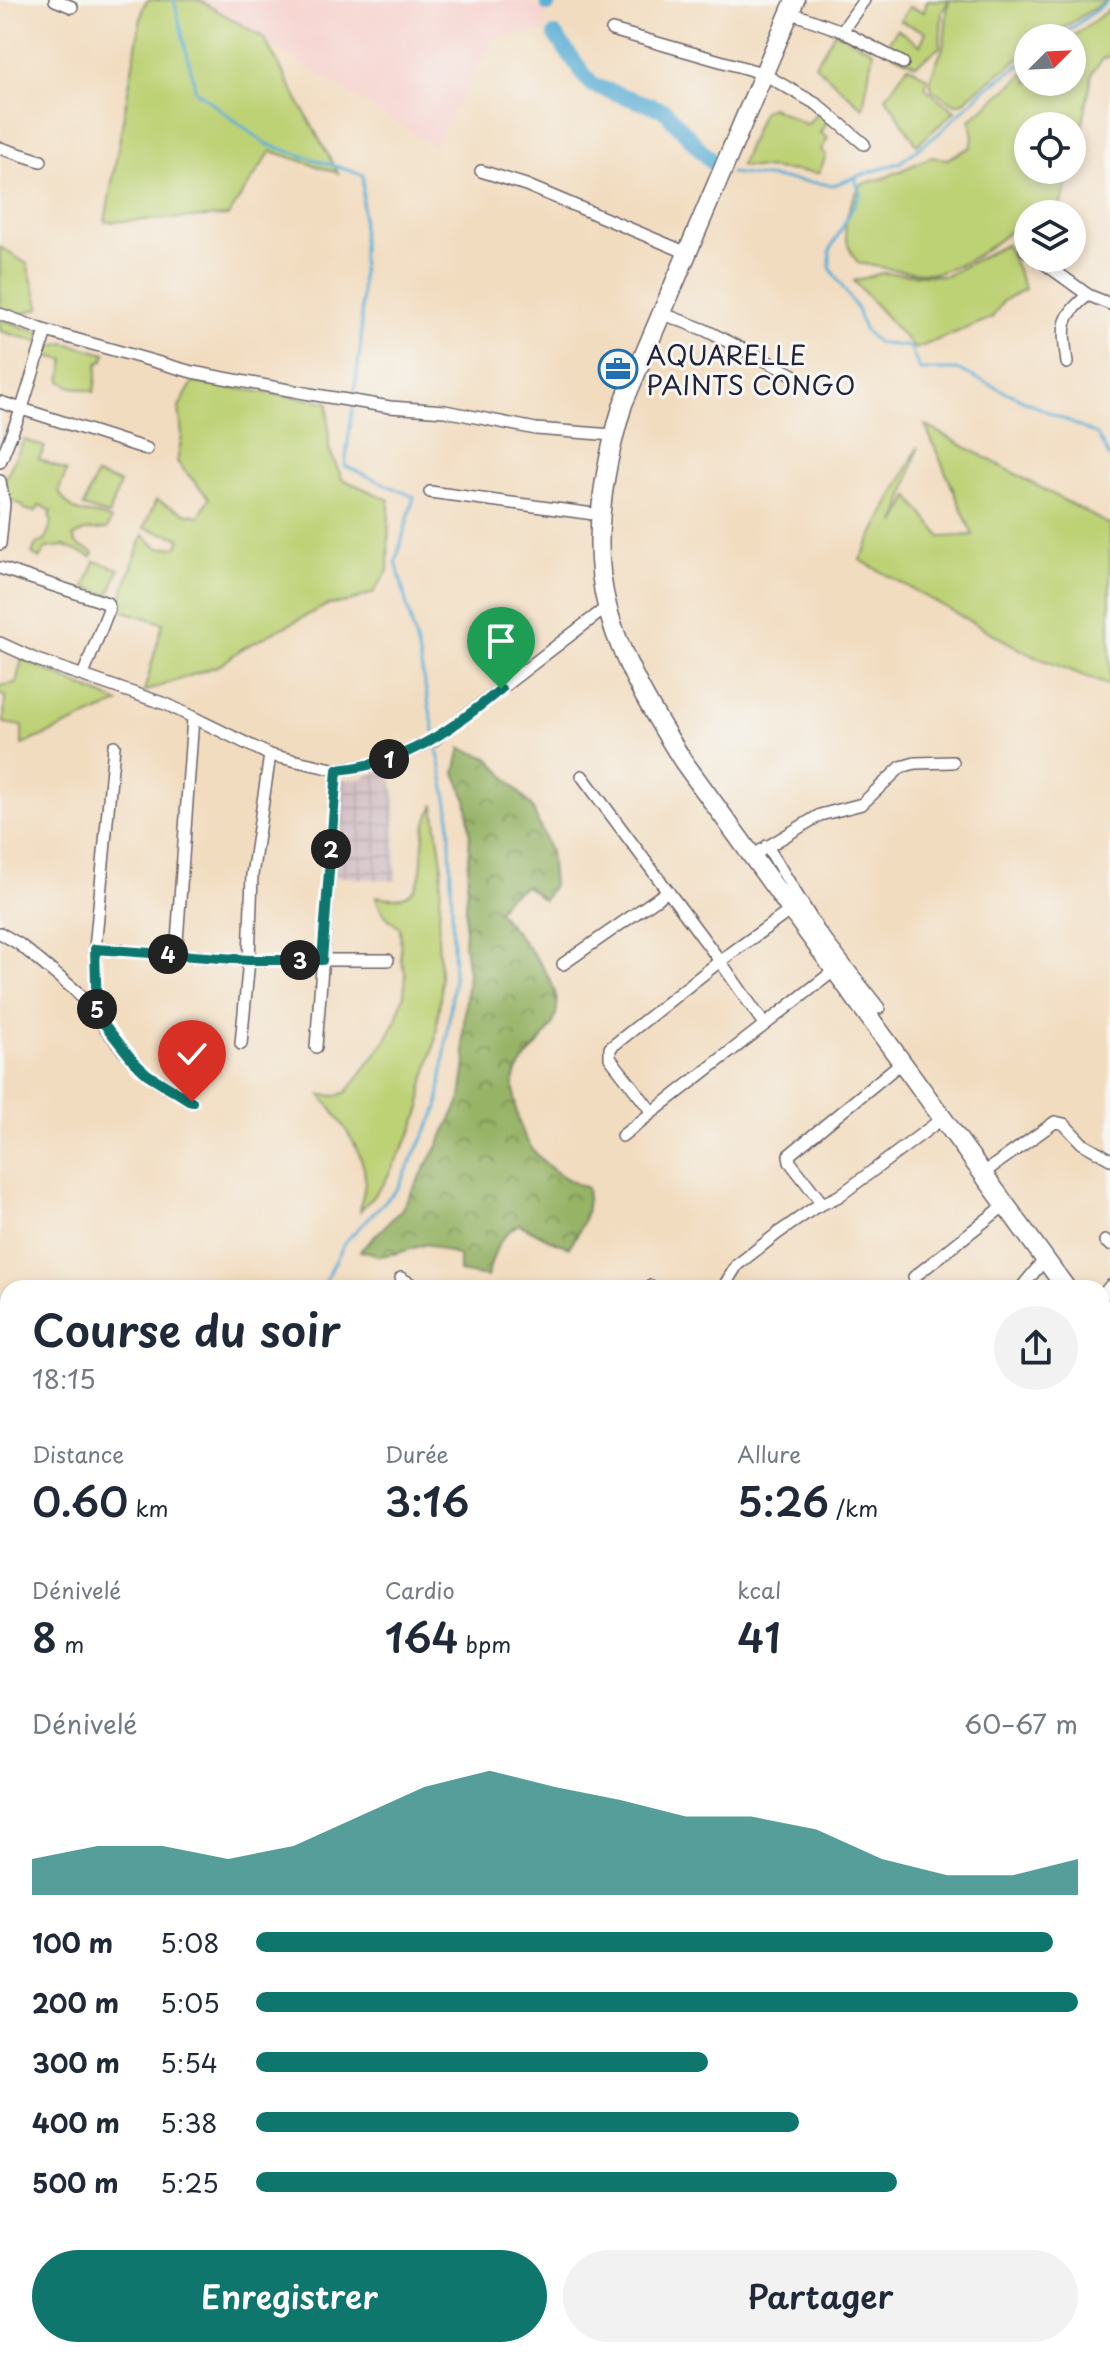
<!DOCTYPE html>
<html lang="fr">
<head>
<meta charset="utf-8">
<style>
  body { margin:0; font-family:"Playpen Sans",sans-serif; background:#f2f2f3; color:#1f2937; height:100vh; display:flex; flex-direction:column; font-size:30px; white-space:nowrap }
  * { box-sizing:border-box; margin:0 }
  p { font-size:26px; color:#747a83 }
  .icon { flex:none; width:44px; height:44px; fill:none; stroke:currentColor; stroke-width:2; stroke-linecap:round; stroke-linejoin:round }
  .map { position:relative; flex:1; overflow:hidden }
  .sheet { position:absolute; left:0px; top:1280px; width:1110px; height:1078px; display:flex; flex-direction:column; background:#fff; border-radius:24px 24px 0 0; box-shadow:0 4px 12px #0003 }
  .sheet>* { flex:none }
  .needle { width:52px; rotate:66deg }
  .buttons { position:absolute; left:1014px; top:24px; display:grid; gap:16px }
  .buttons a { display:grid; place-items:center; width:72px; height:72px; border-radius:50%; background:#fff; box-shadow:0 4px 12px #0003; font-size:40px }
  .pin { position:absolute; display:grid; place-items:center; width:68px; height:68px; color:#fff; margin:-82px -34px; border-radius:50% 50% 50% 0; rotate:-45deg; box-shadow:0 0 8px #0007 }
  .pin .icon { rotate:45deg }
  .km { position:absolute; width:40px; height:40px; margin:-20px; border-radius:50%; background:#222; color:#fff; font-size:22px; line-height:40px; text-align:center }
  .round { display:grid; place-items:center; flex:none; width:84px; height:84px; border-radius:42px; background:#f2f2f3 }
  .headline { display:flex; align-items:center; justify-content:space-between; height:136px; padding:0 32px }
  h1 { font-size:44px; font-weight:600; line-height:60px }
  .figures { display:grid; grid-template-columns:repeat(3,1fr); gap:12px; height:136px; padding:8px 32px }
  .figures div { display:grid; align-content:center }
  .figures b { font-size:40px; font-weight:600 }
  .figures small { font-size:22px; font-weight:400 }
  .figures p { font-size:22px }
  .chart { height:224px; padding:16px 32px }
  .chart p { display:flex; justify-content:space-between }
  .chart svg { width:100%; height:144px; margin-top:8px; fill:#0f766e; opacity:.7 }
  .action { display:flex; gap:16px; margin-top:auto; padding:16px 32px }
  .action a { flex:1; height:92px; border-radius:48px; background:#0f766e; color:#fff; font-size:32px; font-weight:600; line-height:92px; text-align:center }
  .action a+a { background:#f2f2f3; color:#1f2937 }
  ul { padding:0 32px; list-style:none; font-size:26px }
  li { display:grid; grid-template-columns:128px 96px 1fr; align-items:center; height:60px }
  li i { height:20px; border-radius:10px; background:#0f766e }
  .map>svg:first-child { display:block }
  .built { fill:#f7d0cc }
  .industrial { fill:url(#industrial-grid) }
  .green { fill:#bdd175; stroke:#707a58; stroke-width:2 }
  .forest { fill:url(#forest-crowns); stroke:#5c6a50; stroke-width:2 }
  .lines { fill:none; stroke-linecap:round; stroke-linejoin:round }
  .stream { stroke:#5aadd5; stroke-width:3 }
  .river { stroke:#5aadd5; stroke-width:16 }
  .minor-casing { stroke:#6b6369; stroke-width:14 }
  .trunk-casing { stroke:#6b6369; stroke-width:21 }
  .minor { stroke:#fff; stroke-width:11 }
  .trunk { stroke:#fff; stroke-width:18 }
  .route-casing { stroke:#fff; stroke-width:16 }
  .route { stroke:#0f766e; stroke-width:10 }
  .labels { text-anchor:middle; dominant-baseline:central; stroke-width:6; stroke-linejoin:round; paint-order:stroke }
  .poi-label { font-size:26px; fill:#22223b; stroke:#f6f6f2; text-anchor:start }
</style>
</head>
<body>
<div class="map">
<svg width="1110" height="2357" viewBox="0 0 1110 2357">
  <defs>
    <pattern id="industrial-grid" width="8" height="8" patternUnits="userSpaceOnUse" patternTransform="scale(2)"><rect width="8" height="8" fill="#d2bec3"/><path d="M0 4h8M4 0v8" fill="none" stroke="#b4a3a8"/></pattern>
    <pattern id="forest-crowns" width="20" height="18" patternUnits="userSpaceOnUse" patternTransform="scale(2)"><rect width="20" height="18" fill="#96b366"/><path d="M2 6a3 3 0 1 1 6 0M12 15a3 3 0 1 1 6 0" fill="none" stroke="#7a9155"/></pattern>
  </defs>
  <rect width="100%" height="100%" fill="#f6f6f2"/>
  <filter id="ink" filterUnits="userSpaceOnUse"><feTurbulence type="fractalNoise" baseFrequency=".0125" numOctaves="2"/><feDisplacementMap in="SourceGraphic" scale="16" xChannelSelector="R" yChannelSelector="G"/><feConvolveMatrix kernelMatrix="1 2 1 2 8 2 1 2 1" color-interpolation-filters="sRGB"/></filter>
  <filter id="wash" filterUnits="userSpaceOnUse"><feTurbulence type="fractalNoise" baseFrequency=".006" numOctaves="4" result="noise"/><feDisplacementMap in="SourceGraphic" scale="32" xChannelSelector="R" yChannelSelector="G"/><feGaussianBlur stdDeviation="1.8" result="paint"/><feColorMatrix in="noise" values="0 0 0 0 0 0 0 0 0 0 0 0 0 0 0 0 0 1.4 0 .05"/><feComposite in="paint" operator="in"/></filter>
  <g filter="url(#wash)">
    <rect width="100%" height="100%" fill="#f2dcbf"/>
    <!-- built -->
    <polygon class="built" points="199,0 522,0 546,9 546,32 497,35 434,146"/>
    <!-- industrial -->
    <polygon class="industrial" points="387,767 395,793 396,881 329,876 336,780 360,779"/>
    <!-- green -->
    <g class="green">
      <polygon points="148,0 199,0 264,38 338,173 271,151 228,216 105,222 143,7"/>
      <path d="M 927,0 L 1107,0 L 1047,38 L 1028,38 L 1028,52 L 970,95 L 964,102 L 956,104 L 932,90 C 927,76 939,61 943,47 C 947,32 945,16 949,1 L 942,12 L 940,47 L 916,65 L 884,50 L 897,29 L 920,45 L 926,32 L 900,21 L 909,7 L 924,12 Z"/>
      <path d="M 1110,9 L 1110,56 L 1102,59 L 1092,73 L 1082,129 L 1072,155 L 1072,126 L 1028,126 L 1028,170 L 1070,170 L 1068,184 L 1057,214 L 1028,214 L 1028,224 L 1016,225 C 996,244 962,269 934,273 C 918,275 876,266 858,263 C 837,234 845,212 861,184 L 884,178 L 931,157 L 947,159 L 971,147 L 973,137 L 970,120 L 1028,71 L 1028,82 L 1072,82 L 1071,38 Z"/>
      <polygon points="835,32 873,51 863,108 815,65"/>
      <polygon points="908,66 928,78 925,88 955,111 917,145 886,97"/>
      <polygon points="771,107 807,125 818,112 828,120 820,133 828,138 821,150 826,155 819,173 740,166 762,112"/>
      <polygon points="1006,244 1025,289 1003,301 992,318 915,349 854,281 882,273 946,276"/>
      <polygon points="0,247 27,264 40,308 14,316 0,311"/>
      <polygon points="0,319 41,333 38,342 0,331"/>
      <polygon points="65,343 106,354 103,361 98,363 94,392 69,386 61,381 65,360 48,356 46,353 48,347"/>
      <polygon points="193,382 328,402 329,449 342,479 389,500 388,571 373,593 349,602 327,605 243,648 220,665 144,692 163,623 117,609 143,535 158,548 177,547 181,538 144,528 156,500 185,513 199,516 209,498 177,462 182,436 179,407"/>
      <polygon points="925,425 1110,525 1110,686 1031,655 860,560 918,447 896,524 909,496 941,537 973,535"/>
      <path d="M 24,440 L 45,447 L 39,459 L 67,471 C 59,491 54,489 69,505 C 81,518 97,511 111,520 L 107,529 L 84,531 L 73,537 L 77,545 L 94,553 L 92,557 L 64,546 L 46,548 L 39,559 L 32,553 L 36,544 L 45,541 L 52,521 L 49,517 L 52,511 L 40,505 L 35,512 L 24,509 L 22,505 L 9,499 L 10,494 L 5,492 L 3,483 Z"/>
      <polygon points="96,475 120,483 109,515 83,507"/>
      <polygon points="95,561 119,569 109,595 85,587"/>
      <polygon points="22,659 119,703 22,745 22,726 4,723 5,696 0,695 0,686 16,683"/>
      <path d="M 434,806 L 442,863 L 438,939 L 441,990 L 435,1043 L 422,1089 L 421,1108 L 413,1129 L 383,1185 L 360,1211 C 361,1201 365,1189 365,1179 C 366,1154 336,1114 321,1095 L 336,1096 L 347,1092 L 386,1040 L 396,1020 L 404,994 L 406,975 L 401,960 L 400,928 C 387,919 380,911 376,896 C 434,909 417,859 426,823 C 428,817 432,811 434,806 Z"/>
      <polygon points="0,1922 8,1927 8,2071 0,2079"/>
    </g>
    <!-- forest -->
    <path class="forest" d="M 461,748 L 489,758 L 532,807 L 550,852 L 553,885 L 544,900 L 526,886 L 506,898 L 498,911 C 517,936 554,971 557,1002 C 560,1035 520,1053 514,1081 C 513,1086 515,1094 515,1099 C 517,1143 547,1173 587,1188 C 590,1212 583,1226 569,1247 L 550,1240 L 519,1224 C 498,1236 493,1255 487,1277 L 459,1272 L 459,1256 L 426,1244 L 398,1253 L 380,1256 L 360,1251 L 401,1210 L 438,1146 L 461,1099 L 466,1063 L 463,1036 L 468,973 L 464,945 L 470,832 L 466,798 L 455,773 Z"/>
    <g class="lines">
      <!-- stream -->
      <g class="stream">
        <polyline points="174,0 196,91 266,144 363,175 361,342 354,396"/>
        <polyline points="1058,38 1110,0"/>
        <polyline points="731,173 834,185 855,177 860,194 830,250 830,268 857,309 864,330 878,343 910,347 920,370 959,370 1097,435 1110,458"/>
        <polyline points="855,177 899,163 937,135 985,89 1028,59"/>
        <polyline points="353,404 345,466 414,497 396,561 417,646 435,735"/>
        <polyline points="322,1288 345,1242 398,1188 438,1108 454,979 449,809 436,743"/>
        <polyline points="0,2015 8,2011"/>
      </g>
      <!-- river -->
      <g class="river">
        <polyline points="548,4 548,0"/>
        <polyline points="555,35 592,85 664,110 713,163"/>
      </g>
    </g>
  </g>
  <g filter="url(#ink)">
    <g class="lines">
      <defs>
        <g id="minor">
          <polyline points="55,0 72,7"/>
          <polyline points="789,12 842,31 903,63"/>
          <polyline points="612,30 762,73 818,105 864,144"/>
          <polyline points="842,31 864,0"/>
          <polyline points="0,148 41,161"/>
          <polyline points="481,171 526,185 685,252"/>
          <polyline points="1025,250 1028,252"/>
          <polyline points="1037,258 1088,295 1110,304"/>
          <polyline points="661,313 705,330 794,375"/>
          <polyline points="0,314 46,331 192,372 310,394 390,407 445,411 536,429 613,435"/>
          <path d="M 1067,363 C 1063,328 1059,318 1088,295"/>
          <polyline points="0,402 147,449"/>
          <polyline points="0,462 22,408 46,331"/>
          <polyline points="0,481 4,504 0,544"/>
          <polyline points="430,492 601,515"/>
          <polyline points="0,568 107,603 109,609 83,675"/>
          <polyline points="0,643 37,660 168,705 270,755 337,770 380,763 434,740 607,607"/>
          <polyline points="582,776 720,961 764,1024"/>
          <polyline points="767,846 819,931 879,1008"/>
          <polyline points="752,856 820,815 862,804 901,767 915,763 953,762"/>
          <polyline points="0,933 19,944 76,991 123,1050 147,1074 192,1102"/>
          <polyline points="95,949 249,960 388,960"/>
          <polyline points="176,955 193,718"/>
          <polyline points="563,964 668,891"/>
          <polyline points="97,1015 95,949 114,746"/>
          <polyline points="241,1044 249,960 252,875 270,755"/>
          <polyline points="316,1047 337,770"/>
          <polyline points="652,1112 610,1058 610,1048 720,961 791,910"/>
          <polyline points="622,1136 835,970"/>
          <polyline points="982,1174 1055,1122 1064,1124 1082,1143 1110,1159"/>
          <polyline points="822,1203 790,1162 789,1155 902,1062"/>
          <polyline points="1105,1241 1110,1245"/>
          <polyline points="914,1277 1005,1205"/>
          <polyline points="401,1278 418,1288"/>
          <polyline points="650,1288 651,1286"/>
          <polyline points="723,1288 737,1265 778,1233 814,1208 839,1196 943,1118"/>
          <polyline points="1021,1288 1045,1259"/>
          <polyline points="1102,1296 1110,1286"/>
          <polyline points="1102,1489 1110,1494"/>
          <polyline points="0,1524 8,1524"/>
          <polyline points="1102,1577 1110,1579"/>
          <polyline points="1102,1684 1110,1687"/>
          <polyline points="0,1730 8,1732"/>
          <polyline points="1102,1774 1110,1780"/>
          <polyline points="1102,1970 1110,1976"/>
          <polyline points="0,2180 8,2182"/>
          <polyline points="1102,2232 1110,2233"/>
          <polyline points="1102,2318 1110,2278"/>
          <polyline points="0,2321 8,2323"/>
          <polyline points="126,2350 147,2357"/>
          <polyline points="957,2350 986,2357"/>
          <polyline points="183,2357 186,2350"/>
          <polyline points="475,2357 477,2350"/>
          <polyline points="725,2357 727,2350"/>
          <polyline points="864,2357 865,2350"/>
          <polyline points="941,2357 943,2350"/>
          <polyline points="1017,2357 1019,2350"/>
          <polyline points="1094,2357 1095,2350"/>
        </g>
        <g id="trunk">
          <path d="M 795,0 L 623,404 C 604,467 590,541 607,606 C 621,661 653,713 683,761 L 1066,1288"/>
          <polyline points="1102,1337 1110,1348"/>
          <polyline points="1102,1828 1110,1817"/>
          <polyline points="632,2357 634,2350"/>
        </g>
      </defs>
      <!-- minor casing -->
      <use href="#minor" class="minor-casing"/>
      <!-- trunk casing -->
      <use href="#trunk" class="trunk-casing"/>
      <!-- minor -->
      <use href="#minor" class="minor"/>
      <!-- trunk -->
      <use href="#trunk" class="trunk"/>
    </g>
  </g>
  <g class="lines" filter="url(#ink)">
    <defs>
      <path id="route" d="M 192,1102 L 147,1074 L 135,1063 L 97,1015 L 95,949 L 249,960 L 322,960 L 337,770 C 405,764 450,731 501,689"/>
    </defs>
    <!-- route casing -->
    <use href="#route" class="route-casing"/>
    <!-- route -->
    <use href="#route" class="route"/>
  </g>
  <!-- icons -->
  <defs>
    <symbol id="office-ring" viewBox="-11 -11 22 22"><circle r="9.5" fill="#f6f6f2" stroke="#1f6fb2" stroke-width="1.5"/><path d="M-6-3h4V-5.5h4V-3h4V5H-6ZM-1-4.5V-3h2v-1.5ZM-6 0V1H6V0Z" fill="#1f6fb2"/></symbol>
  </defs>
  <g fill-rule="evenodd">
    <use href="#office-ring" x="596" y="347" width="44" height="44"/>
  </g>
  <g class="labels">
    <!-- poi labels -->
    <g class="poi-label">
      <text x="646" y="354">AQUARELLE<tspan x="646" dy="30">PAINTS CONGO</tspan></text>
    </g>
  </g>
</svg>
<div class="buttons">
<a><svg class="needle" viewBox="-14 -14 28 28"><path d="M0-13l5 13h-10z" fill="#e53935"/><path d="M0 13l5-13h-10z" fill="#747a83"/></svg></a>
<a><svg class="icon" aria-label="locate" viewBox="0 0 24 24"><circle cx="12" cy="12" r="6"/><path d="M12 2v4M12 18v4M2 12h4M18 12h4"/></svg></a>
<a><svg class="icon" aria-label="layers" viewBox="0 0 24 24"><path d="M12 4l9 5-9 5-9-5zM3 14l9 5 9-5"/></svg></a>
</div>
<div class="pin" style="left:501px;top:689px;background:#1e9e55"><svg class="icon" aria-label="arrive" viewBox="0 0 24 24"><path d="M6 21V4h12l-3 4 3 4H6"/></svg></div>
<div class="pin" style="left:192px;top:1102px;background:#d93025"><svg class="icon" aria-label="check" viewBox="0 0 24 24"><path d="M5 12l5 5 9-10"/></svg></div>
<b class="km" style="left:389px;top:759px">1</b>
<b class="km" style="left:331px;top:849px">2</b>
<b class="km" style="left:300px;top:960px">3</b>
<b class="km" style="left:168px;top:954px">4</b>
<b class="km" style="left:97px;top:1009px">5</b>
<section class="sheet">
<div class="headline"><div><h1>Course du soir</h1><p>18:15</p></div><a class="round"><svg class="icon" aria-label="share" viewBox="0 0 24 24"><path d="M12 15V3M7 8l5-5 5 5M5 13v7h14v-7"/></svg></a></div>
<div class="figures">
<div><p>Distance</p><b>0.60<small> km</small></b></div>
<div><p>Durée</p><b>3:16</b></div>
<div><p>Allure</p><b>5:26<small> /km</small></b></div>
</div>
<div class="figures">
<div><p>Dénivelé</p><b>8<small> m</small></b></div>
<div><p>Cardio</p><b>164<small> bpm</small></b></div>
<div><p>kcal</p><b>41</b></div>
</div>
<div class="chart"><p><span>Dénivelé</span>60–67 m</p>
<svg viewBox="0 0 160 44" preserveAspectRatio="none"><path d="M0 44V33L10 29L20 29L30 33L40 29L50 20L60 11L70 6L80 11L90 15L100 20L110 20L120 24L130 33L140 38L150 38L160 33V44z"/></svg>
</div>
<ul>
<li><b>100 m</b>5:08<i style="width:97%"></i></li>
<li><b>200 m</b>5:05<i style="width:100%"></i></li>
<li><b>300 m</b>5:54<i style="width:55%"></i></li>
<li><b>400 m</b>5:38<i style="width:66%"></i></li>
<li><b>500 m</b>5:25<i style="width:78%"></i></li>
</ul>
<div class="action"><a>Enregistrer</a><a>Partager</a></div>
</section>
</div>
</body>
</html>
